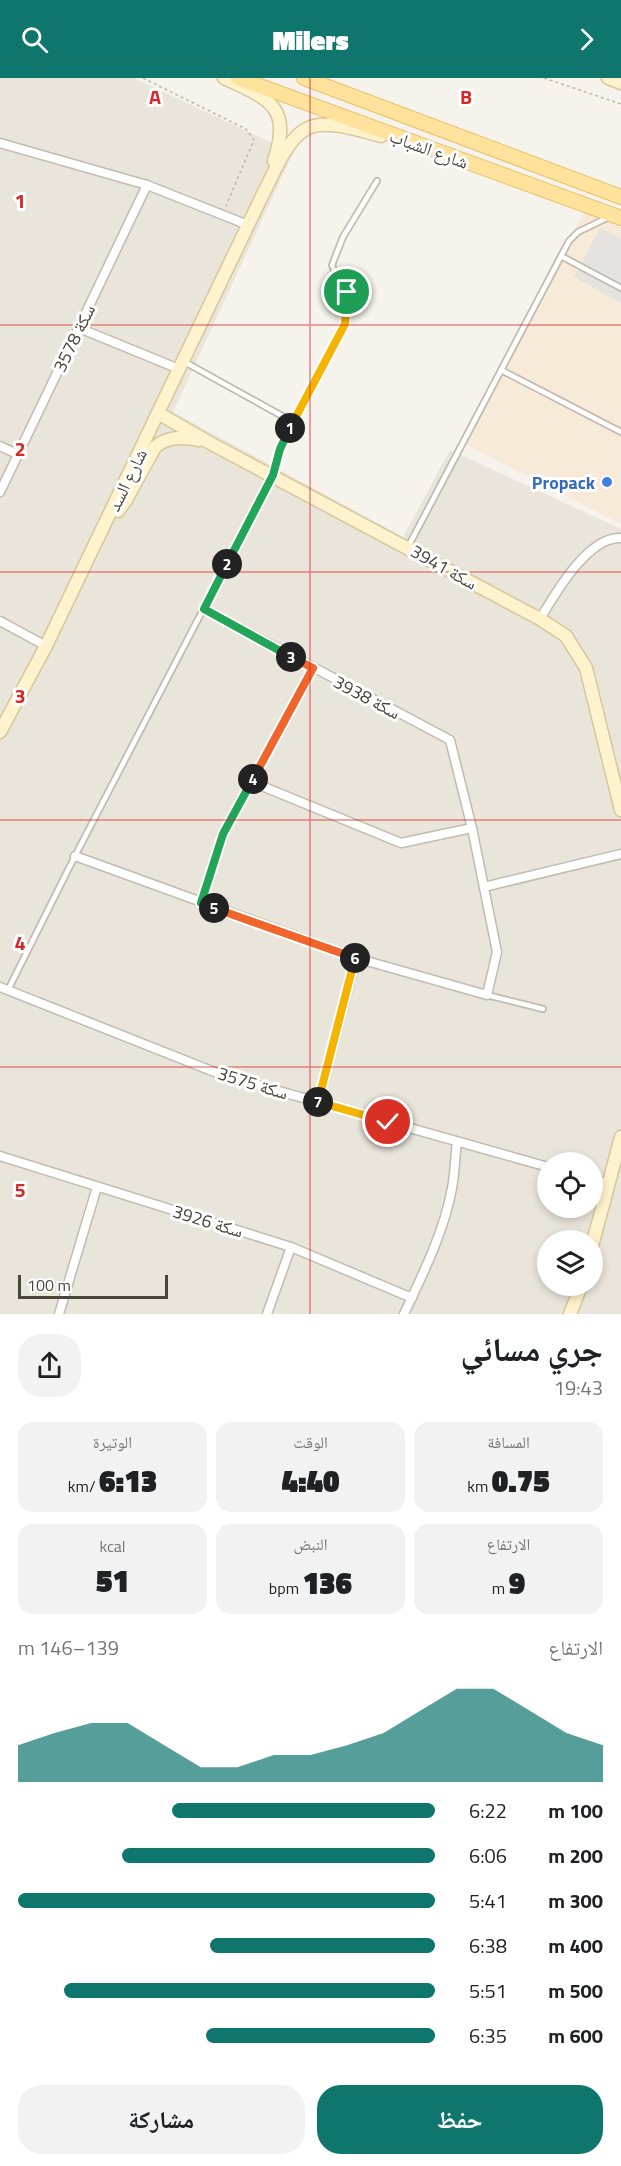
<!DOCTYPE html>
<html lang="ar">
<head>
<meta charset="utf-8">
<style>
  body { margin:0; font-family:"Titillium Web","Noto Naskh Arabic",sans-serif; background:#f2f2f2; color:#202124; direction:rtl; height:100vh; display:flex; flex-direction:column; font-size:22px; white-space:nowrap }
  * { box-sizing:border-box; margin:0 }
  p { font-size:20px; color:#757577 }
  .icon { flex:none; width:33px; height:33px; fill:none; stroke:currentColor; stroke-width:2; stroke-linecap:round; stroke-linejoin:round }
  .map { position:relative; height:1236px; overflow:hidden; direction:ltr }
  .panel { display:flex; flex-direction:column; background:#fff; flex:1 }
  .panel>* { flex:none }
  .fabs { position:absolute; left:537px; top:1074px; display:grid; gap:12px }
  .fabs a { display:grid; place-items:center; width:66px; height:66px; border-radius:50%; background:#fff; box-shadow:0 3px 9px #0003; font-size:30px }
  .scale { position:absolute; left:18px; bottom:15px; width:150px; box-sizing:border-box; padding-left:6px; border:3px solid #4b4439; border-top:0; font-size:16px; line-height:21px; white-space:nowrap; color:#4b4439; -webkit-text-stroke:4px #fff; paint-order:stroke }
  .pin { position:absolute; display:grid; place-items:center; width:51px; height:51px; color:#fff; margin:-26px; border:3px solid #fff; border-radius:50%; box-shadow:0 2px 6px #0007 }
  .km { position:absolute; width:30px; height:30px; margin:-15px; border-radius:50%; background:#222; color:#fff; font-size:16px; line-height:30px; text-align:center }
  .round { display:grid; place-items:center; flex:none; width:63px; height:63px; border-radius:24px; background:#f2f2f2 }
  .summary { display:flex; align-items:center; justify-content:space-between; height:102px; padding:0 18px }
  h1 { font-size:33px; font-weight:800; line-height:45px }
  .stats { display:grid; grid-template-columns:repeat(3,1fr); gap:9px; height:102px; padding:6px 18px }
  .stats div { display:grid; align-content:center; border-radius:15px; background:#f2f2f2; text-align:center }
  .stats b { font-size:30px; font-weight:800 }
  .stats small { font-size:16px; font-weight:400 }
  .stats p { font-size:16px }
  .chart { height:168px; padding:12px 18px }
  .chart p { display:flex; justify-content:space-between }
  .chart svg { width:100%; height:108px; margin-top:6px; fill:#0f766e; opacity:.7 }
  .cta { display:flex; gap:12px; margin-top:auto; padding:12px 18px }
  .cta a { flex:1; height:69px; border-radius:24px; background:#0f766e; color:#fff; font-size:24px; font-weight:800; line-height:69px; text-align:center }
  .cta a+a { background:#f2f2f2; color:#202124 }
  ul { padding:0 18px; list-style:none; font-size:20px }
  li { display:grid; grid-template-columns:96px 72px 1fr; align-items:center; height:45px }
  li i { height:15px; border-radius:8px; background:#0f766e }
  header { display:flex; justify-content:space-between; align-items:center; height:78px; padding:0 18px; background:#0f766e; color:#fff; font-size:27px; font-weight:800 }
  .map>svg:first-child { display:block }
  .residential { fill:#eae5da; fill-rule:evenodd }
  .commercial { fill:#f7ead8 }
  .parking { fill:#e5e3e0 }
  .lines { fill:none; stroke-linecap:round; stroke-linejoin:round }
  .lane-casing { stroke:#c2bbae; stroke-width:8 }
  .street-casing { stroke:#c2bbae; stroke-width:11 }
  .secondary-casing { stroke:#d6c79b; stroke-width:15 }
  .primary-casing { stroke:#e6c16a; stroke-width:16 }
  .path { stroke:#c4b79f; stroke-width:1.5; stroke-dasharray:3 3; stroke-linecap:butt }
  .lane { stroke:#fff; stroke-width:4.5 }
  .street { stroke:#fff; stroke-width:8 }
  .secondary { stroke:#fff3cd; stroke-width:12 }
  .primary { stroke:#ffe39c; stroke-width:14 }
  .split-1-casing { stroke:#fff; stroke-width:12 }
  .split-2-casing { stroke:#fff; stroke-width:12 }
  .split-3-casing { stroke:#fff; stroke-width:12 }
  .split-4-casing { stroke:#fff; stroke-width:12 }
  .split-5-casing { stroke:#fff; stroke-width:12 }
  .split-6-casing { stroke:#fff; stroke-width:12 }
  .split-7-casing { stroke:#fff; stroke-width:12 }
  .split-8-casing { stroke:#fff; stroke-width:12 }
  .split-1 { stroke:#f5b400; stroke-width:8 }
  .split-2 { stroke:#22a559; stroke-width:8 }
  .split-3 { stroke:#22a559; stroke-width:8 }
  .split-4 { stroke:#f0652b; stroke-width:8 }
  .split-5 { stroke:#22a559; stroke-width:8 }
  .split-6 { stroke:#f0652b; stroke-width:8 }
  .split-7 { stroke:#f5b400; stroke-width:8 }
  .split-8 { stroke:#f5b400; stroke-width:8 }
  .grid { fill:none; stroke:#d62828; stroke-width:1.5; stroke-opacity:0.55 }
  .shop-dot { fill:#3f7fe0; stroke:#fff; stroke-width:2 }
  .labels { text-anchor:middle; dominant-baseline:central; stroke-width:6; stroke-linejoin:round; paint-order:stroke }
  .street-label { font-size:18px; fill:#4b4439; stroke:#fff }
  .shop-label { font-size:18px; font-weight:bold; fill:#366cbe; stroke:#fff; text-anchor:end }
  .grid-label { font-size:20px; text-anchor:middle; font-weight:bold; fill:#d62828; stroke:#fff; stroke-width:6; stroke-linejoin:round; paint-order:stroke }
</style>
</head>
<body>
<header><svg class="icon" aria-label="forward" viewBox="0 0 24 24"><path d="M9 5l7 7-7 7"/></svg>Milers<svg class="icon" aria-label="search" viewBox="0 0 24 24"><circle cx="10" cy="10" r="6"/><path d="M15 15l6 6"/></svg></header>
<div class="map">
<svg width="621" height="1236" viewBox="0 0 621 1236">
  <rect width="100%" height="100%" fill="#f6f3ec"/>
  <!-- residential -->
  <path class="residential" d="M 0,0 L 134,0 L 293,75 L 173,334 L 403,459 L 450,372 L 621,451 L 621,1236 L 0,1236 ZM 548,1084 L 592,1084 L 592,1130 L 548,1130 ZM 548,1162 L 592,1162 L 592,1208 L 548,1208 Z"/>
  <!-- commercial -->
  <polygon class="commercial" points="587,128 621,140 621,446 459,363"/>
  <!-- parking -->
  <polygon class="parking" points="600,150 621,161 621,225 574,199"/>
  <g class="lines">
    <defs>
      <g id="lane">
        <polyline points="561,178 621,210"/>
        <polyline points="183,283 293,344"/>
        <polyline points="501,292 621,354"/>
        <polyline points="408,469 569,163 578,154 609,139"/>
        <polyline points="8,912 75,778 273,397 280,371 305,319 345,245 347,215 338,202 332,187 343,159 377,103"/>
        <polyline points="487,917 543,931"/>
      </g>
      <g id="street">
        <polyline points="0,65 147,107 248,147"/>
        <polyline points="79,250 179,291"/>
        <polyline points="0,368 17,376"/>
        <polyline points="0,414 147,107"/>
        <path d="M 540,541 C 555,516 588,458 621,460"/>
        <polyline points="0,543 46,568"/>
        <polyline points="252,704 401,765 472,750"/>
        <polyline points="75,778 356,880 487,917 497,874 472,750 450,662 204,531"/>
        <polyline points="484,809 621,776"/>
        <polyline points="201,825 223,756 313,590"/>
        <polyline points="0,909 222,997 548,1089"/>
        <polyline points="318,1025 356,880"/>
        <polyline points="0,1078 291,1169 412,1220"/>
        <polyline points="592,1102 609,1106"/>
        <polyline points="59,1236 97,1109"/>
        <polyline points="267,1236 291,1169"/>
        <path d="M 404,1236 C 423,1196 444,1154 452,1110 C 455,1095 455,1079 457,1064"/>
      </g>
      <g id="secondary">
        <path d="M 224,0 C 269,21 292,28 274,83"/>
        <polyline points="608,0 621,5"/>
        <polyline points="158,335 210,365 540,541 566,558 586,590 621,732"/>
        <path d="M 118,433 L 126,422 L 155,369 C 168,358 182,359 199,362"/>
        <path d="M 0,654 L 46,568 L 262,118 C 273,98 286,60 308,50 C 326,41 362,53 381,58"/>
        <polyline points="592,1168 621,1059"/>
        <polyline points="570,1236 581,1208"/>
      </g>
      <g id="primary">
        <polyline points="238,0 621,140"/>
        <polyline points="304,0 621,119"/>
      </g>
    </defs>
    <!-- lane casing -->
    <use href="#lane" class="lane-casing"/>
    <!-- street casing -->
    <use href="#street" class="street-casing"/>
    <!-- secondary casing -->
    <use href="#secondary" class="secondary-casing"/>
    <!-- primary casing -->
    <use href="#primary" class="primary-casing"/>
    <!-- path -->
    <g class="path">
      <polyline points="143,0 246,51 254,62 226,128"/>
      <polyline points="544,0 621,26"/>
    </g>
    <!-- lane -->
    <use href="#lane" class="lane"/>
    <!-- street -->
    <use href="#street" class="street"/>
    <!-- secondary -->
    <use href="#secondary" class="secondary"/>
    <!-- primary -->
    <use href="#primary" class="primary"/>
  </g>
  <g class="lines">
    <defs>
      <polyline id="split-1" points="290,350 345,246 347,214"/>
      <polyline id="split-2" points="227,486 273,397 280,371 290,350"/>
      <polyline id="split-3" points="227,486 204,531 291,579"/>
      <polyline id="split-4" points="253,701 313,590 291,579"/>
      <polyline id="split-5" points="214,830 201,825 223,756 253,701"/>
      <polyline id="split-6" points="214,830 355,880"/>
      <polyline id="split-7" points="318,1024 355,880"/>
      <polyline id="split-8" points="318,1024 388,1044"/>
    </defs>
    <!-- split-1 casing -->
    <use href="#split-1" class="split-1-casing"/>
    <!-- split-2 casing -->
    <use href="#split-2" class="split-2-casing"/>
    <!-- split-3 casing -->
    <use href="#split-3" class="split-3-casing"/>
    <!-- split-4 casing -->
    <use href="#split-4" class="split-4-casing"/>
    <!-- split-5 casing -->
    <use href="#split-5" class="split-5-casing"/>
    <!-- split-6 casing -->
    <use href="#split-6" class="split-6-casing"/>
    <!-- split-7 casing -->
    <use href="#split-7" class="split-7-casing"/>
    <!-- split-8 casing -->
    <use href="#split-8" class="split-8-casing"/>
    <!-- split-1 -->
    <use href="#split-1" class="split-1"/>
    <!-- split-2 -->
    <use href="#split-2" class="split-2"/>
    <!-- split-3 -->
    <use href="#split-3" class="split-3"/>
    <!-- split-4 -->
    <use href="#split-4" class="split-4"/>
    <!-- split-5 -->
    <use href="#split-5" class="split-5"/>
    <!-- split-6 -->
    <use href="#split-6" class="split-6"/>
    <!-- split-7 -->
    <use href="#split-7" class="split-7"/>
    <!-- split-8 -->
    <use href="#split-8" class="split-8"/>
  </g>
  <!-- grid -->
  <path class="grid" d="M 310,0 L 310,1236M 0,247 L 621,247M 0,494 L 621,494M 0,742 L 621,742M 0,989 L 621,989"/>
  <!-- markers -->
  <circle class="shop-dot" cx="607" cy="404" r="6"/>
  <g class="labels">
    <!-- street labels -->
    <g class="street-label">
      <text transform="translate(429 71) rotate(20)">شارع الشباب</text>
      <text transform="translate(74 260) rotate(-64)">سكة 3578</text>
      <text transform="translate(127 402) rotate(-64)">شارع السد</text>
      <text transform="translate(444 489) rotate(29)">سكة 3941</text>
      <text transform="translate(367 619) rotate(28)">سكة 3938</text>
      <text transform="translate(253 1005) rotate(17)">سكة 3575</text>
      <text transform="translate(208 1143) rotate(17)">سكة 3926</text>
    </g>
    <!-- shop labels -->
    <g class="shop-label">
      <text x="595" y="404">Propack</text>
    </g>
  </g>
  <g class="grid-label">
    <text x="155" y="26">A</text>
    <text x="466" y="26">B</text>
    <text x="20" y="130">1</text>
    <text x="20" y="378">2</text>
    <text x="20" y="625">3</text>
    <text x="20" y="872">4</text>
    <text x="20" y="1119">5</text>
  </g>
</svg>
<div class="fabs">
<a><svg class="icon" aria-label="locate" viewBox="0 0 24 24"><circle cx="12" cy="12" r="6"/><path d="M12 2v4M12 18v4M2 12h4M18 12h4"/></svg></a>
<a><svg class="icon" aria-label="layers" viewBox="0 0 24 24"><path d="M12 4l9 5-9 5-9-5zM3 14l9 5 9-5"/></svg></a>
</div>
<div class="scale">100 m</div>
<div class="pin" style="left:347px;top:214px;background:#1e9e55"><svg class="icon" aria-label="arrive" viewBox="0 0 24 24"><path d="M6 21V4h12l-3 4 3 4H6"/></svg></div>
<div class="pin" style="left:388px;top:1044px;background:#d93025"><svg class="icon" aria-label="check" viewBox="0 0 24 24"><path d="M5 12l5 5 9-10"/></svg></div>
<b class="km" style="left:290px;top:350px">1</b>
<b class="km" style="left:227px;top:486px">2</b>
<b class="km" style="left:291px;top:579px">3</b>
<b class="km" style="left:253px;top:701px">4</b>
<b class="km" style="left:214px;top:830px">5</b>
<b class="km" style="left:355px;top:880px">6</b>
<b class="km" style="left:318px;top:1024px">7</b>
</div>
<section class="panel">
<div class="summary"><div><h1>جري مسائي</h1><p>19:43</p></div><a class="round"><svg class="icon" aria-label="share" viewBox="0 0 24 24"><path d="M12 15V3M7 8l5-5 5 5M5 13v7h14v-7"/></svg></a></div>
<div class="stats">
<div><p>المسافة</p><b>0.75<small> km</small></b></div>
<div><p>الوقت</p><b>4:40</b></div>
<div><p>الوتيرة</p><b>6:13<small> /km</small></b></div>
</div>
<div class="stats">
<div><p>الارتفاع</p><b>9<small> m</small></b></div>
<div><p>النبض</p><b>136<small> bpm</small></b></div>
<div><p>kcal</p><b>51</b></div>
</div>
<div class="chart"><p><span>الارتفاع</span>139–146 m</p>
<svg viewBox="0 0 160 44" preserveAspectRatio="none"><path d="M0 44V29L10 24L20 20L30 20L40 29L50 38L60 38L70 33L80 33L90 29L100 24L110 15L120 6L130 6L140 15L150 24L160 29V44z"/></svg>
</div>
<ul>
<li><b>100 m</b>6:22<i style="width:63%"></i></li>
<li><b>200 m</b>6:06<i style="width:75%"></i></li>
<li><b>300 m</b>5:41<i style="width:100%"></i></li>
<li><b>400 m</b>6:38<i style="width:54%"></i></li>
<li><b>500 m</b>5:51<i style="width:89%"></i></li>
<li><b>600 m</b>6:35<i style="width:55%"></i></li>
</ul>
<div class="cta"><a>حفظ</a><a>مشاركة</a></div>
</section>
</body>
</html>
